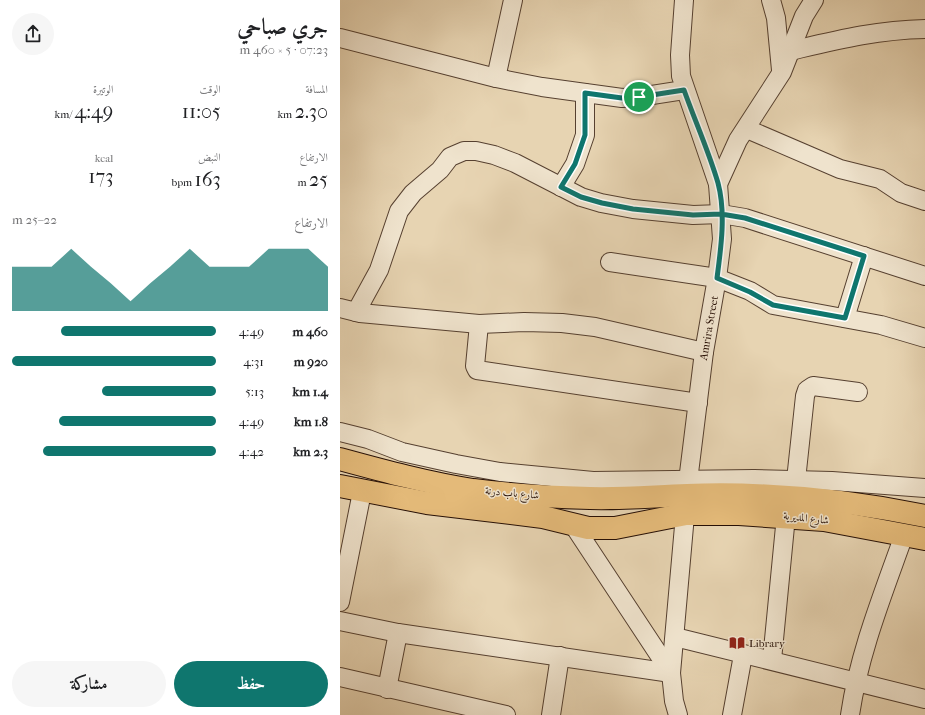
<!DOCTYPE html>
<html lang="ar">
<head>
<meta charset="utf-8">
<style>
  body { margin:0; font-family:"IM FELL French Canon",Amiri,serif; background:#f6f6f6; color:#202124; direction:rtl; height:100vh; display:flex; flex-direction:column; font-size:15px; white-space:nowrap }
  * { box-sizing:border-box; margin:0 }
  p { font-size:13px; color:#757577 }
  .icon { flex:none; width:22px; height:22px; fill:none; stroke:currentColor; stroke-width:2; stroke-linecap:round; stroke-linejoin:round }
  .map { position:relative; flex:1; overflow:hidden; direction:ltr }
  .side { display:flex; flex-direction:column; background:#fff; width:340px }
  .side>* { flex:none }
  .pin { position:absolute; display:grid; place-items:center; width:34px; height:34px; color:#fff; margin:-17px; border:2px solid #fff; border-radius:50%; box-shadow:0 1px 4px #0007 }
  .round { display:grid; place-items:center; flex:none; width:42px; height:42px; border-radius:21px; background:#f6f6f6 }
  .summary { display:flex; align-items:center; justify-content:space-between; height:68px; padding:0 12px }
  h1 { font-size:22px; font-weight:600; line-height:30px }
  .figures { display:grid; grid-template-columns:repeat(3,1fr); gap:6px; height:68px; padding:4px 12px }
  .figures div { display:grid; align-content:center }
  .figures b { font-size:20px; font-weight:600 }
  .figures small { font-size:11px; font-weight:400 }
  .figures p { font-size:11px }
  .chart { height:112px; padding:8px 12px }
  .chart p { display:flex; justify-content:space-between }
  .chart svg { width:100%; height:72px; margin-top:4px; fill:#0f766e; opacity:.7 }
  .button { display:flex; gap:8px; margin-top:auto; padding:8px 12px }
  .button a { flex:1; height:46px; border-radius:24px; background:#0f766e; color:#fff; font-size:16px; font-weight:600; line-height:46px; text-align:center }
  .button a+a { background:#f6f6f6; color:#202124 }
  ul { padding:0 12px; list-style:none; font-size:13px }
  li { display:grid; grid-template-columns:64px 48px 1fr; align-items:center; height:30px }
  li i { height:10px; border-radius:5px; background:#0f766e }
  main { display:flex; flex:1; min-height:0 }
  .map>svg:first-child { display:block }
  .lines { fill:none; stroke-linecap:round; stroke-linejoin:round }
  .minor-casing { stroke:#564030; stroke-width:20 }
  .major-casing { stroke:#260f05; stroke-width:24 }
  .minor { stroke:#efe3cd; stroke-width:18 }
  .major { stroke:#e4ba79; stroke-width:22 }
  .route-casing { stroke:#fff; stroke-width:8 }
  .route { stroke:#0f766e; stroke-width:5 }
  .labels { text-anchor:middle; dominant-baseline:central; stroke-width:3; stroke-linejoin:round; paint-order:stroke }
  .street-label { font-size:11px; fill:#260f05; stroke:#efe3cd }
  .poi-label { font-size:11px; fill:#260f05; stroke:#efe3cd; text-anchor:start }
</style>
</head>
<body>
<main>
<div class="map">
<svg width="585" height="715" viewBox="0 0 585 715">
  <rect width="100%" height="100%" fill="#e7d4b2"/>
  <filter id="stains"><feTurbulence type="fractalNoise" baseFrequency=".005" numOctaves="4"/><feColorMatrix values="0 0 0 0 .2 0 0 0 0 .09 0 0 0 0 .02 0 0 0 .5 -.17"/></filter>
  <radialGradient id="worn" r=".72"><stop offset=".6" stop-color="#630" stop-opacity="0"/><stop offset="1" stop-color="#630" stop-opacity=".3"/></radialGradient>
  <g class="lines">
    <defs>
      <g id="minor">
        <polyline points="431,0 436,18 441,70"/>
        <polyline points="0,38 156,78 202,87 282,98 299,97 344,90"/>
        <path d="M 450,51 C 497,40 536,30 585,29"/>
        <polyline points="156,78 173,0"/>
        <polyline points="407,129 500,169 540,179 561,193 585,201"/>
        <polyline points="378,184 398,140 442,72 464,16 474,0"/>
        <polyline points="221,187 235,164 245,135 245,93"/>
        <polyline points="270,262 377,278 410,291 433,305 541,325 585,338"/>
        <polyline points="0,308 20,313 139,324 184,322 222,323 255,327 364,352"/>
        <polyline points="16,312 39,270 59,211 73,193 100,170 110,157 124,151 136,151 154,155 175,163 241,197 261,203 293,209 353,215 381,214 405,218 585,276"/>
        <polyline points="505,318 524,256"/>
        <polyline points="139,324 135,366 137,370 358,403"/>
        <polyline points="0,432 28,439 62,452 116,464 160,472 253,481 414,479 492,481 585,488"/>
        <polyline points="456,480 465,396 467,390 473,386 518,392"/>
        <polyline points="234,526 331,673"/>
        <polyline points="0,602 22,492"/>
        <polyline points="0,621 58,633 331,673"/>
        <polyline points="335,637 585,699"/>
        <polyline points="432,660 446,516"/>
        <polyline points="0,677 166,715"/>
        <polyline points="47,689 58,633"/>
        <polyline points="211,715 220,656"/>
        <polyline points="338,715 334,701 331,673 348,481 364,352 377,278 382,239 378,184 341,76 340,55 344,0"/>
        <polyline points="392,715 403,655"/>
        <path d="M 510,715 C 519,653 543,594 564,535"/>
      </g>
      <g id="major">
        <path d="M 0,459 C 44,471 88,483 133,490 C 171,495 212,497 250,498 C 283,499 315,496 347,495 C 427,492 507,500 585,516"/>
        <polyline points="0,486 87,503 203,517 248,528 275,528 346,514 399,514 484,520 585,539"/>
      </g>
    </defs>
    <!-- minor casing -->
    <use href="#minor" class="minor-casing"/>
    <!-- major casing -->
    <use href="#major" class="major-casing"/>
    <!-- minor -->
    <use href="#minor" class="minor"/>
    <!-- major -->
    <use href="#major" class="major"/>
  </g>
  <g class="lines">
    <defs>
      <path id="route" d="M 299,97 L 344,90 C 355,121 369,152 378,183 C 386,213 381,248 377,278 L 410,292 L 433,305 L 505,318 L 524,256 L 405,218 L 381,214 L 353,215 L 293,209 L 262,203 L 241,197 L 221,187 L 235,164 L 245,135 L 245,93 L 282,98 L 299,97"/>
    </defs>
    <!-- route casing -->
    <use href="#route" class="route-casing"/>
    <!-- route -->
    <use href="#route" class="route"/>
  </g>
  <!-- icons -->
  <defs>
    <symbol id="library-bare" viewBox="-9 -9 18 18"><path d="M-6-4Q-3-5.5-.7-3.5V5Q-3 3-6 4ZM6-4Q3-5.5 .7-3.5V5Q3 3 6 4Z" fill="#8f2418" stroke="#efe3cd" stroke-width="2.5" paint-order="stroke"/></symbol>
  </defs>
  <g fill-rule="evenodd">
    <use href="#library-bare" x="386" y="632" width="22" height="22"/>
  </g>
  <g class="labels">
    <!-- street labels -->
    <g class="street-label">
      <text transform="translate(369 328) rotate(-80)">Amrira Street</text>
      <text transform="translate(172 493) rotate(5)">شارع باب درنة</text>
      <text transform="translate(466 518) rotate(6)">شارع المديرية</text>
    </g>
    <!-- poi labels -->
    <g class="poi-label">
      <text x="409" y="643">Library</text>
    </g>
  </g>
  <rect width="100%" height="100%" filter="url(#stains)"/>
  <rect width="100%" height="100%" fill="url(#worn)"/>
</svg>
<div class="pin" style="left:299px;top:97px;background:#1e9e55"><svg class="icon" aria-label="arrive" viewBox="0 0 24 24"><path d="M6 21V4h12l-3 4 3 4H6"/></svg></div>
</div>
<section class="side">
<div class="summary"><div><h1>جري صباحي</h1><p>07:23 · 5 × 460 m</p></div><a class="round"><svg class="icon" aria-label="share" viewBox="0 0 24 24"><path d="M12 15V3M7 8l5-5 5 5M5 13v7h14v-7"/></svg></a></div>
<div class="figures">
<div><p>المسافة</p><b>2.30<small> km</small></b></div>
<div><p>الوقت</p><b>11:05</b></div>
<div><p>الوتيرة</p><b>4:49<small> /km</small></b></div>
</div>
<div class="figures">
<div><p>الارتفاع</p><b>25<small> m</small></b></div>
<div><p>النبض</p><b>163<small> bpm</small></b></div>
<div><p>kcal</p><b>173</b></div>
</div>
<div class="chart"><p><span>الارتفاع</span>22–25 m</p>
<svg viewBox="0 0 160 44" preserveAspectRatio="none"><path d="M0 44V17L10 17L20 17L30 6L40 17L50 27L60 38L70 27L80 17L90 6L100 17L110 17L120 17L130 6L140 6L150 6L160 17V44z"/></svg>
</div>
<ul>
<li><b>460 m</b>4:49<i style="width:76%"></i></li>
<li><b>920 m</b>4:31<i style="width:100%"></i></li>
<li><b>1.4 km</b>5:13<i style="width:56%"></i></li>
<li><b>1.8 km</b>4:49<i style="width:77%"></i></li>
<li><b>2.3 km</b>4:42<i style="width:85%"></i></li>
</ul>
<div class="button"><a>حفظ</a><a>مشاركة</a></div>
</section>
</main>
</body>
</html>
